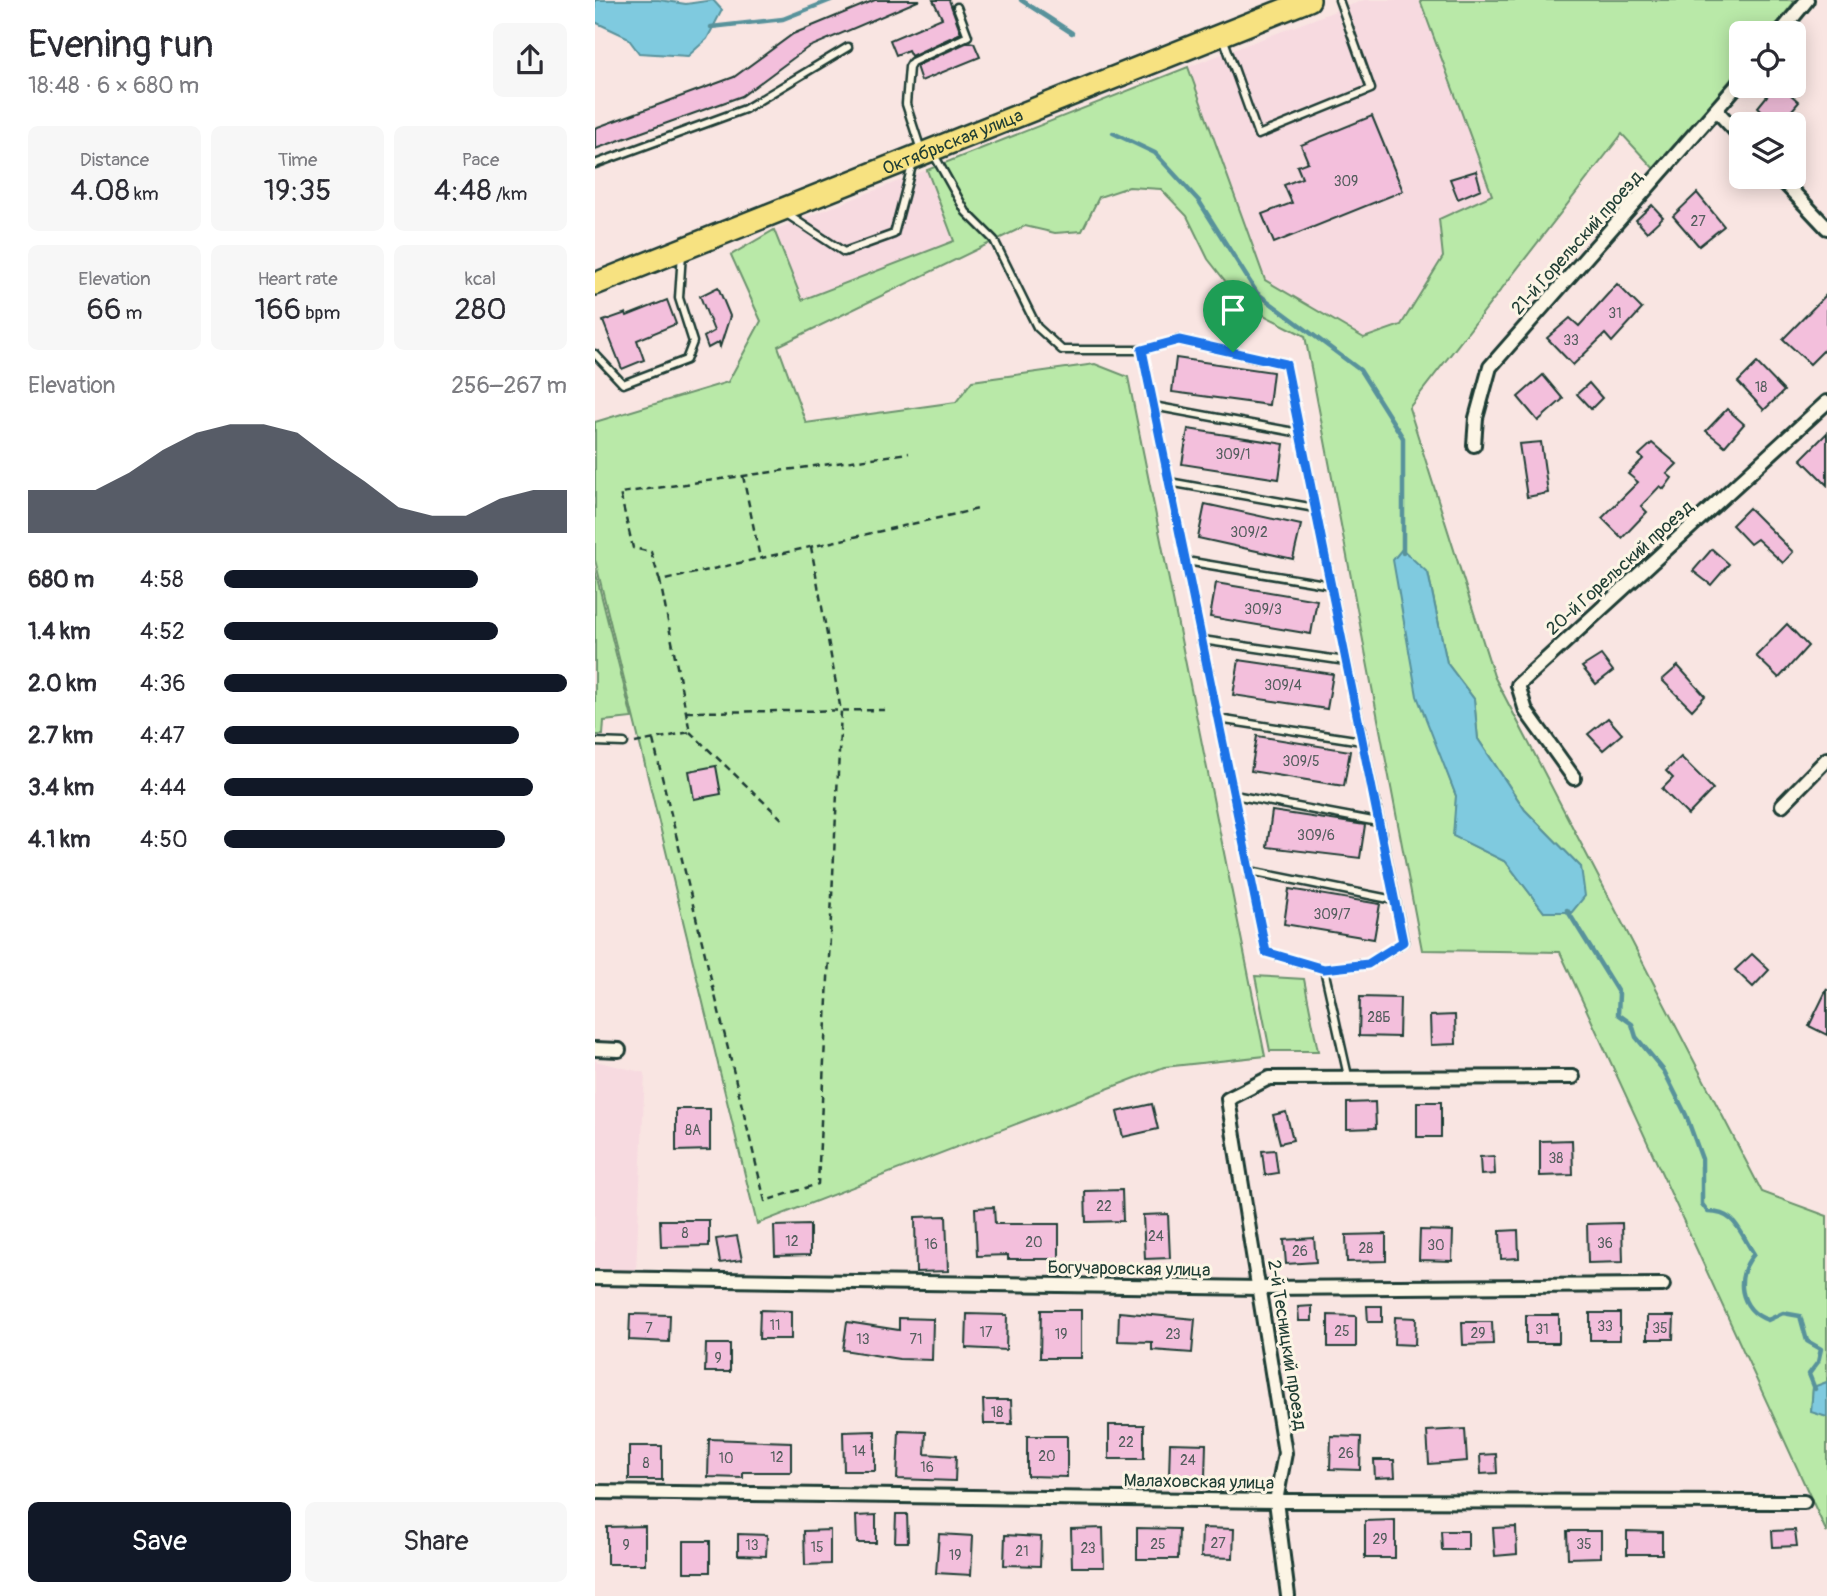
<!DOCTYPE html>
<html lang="en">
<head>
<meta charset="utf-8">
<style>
  body { margin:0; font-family:Pangolin,sans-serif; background:#f7f7f7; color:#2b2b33; height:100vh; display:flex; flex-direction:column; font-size:26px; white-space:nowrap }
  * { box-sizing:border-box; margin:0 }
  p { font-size:23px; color:#7c7c81 }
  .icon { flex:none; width:38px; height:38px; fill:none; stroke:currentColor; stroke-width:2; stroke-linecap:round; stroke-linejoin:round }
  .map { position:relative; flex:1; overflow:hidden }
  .panel { display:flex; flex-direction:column; background:#fff; width:595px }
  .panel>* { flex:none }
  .buttons { position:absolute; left:1134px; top:21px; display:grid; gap:14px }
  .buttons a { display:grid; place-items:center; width:77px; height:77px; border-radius:10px; background:#fff; box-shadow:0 4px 18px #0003; font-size:35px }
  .pin { position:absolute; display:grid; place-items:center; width:60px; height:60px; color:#fff; margin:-72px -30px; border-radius:50% 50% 50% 0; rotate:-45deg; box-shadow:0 0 7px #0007 }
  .pin .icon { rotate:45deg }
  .round { display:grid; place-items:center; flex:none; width:74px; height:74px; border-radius:10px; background:#f7f7f7 }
  .headline { display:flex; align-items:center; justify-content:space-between; height:119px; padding:0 28px }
  h1 { font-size:38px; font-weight:600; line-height:52px }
  .stats { display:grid; grid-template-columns:repeat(3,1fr); gap:10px; height:119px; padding:7px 28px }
  .stats div { display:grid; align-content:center; border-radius:10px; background:#f7f7f7; text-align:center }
  .stats b { font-size:30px; font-weight:600 }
  .stats small { font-size:19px; font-weight:400 }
  .stats p { font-size:19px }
  .chart { height:196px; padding:14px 28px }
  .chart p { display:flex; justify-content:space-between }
  .chart svg { width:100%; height:126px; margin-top:7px; fill:#111827; opacity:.7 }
  .primary-button { display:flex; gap:14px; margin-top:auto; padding:14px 28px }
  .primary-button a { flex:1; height:80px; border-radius:10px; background:#111827; color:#fff; font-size:28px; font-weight:600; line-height:80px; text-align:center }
  .primary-button a+a { background:#f7f7f7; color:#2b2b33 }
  ul { padding:0 28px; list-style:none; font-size:23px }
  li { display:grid; grid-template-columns:112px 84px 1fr; align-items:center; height:52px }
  li i { height:18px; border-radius:9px; background:#111827 }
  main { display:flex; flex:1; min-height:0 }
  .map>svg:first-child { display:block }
  .built { fill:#f7dae0 }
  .green { fill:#b9e9a8; stroke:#6c936e; stroke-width:2; fill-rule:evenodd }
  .water { fill:#7fcadf; stroke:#59929b; stroke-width:2 }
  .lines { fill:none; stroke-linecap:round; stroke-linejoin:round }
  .stream { stroke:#59929b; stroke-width:4.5 }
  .building { fill:#f3bfdc; stroke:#1f3d34; stroke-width:2 }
  .service-casing { stroke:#1f3d34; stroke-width:11 }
  .minor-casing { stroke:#1f3d34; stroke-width:18 }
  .primary-casing { stroke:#1f3d34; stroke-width:26 }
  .path { stroke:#1f3d34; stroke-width:2.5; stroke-dasharray:7 5; stroke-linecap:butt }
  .service { stroke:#fcf5e5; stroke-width:6 }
  .minor { stroke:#fcf5e5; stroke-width:12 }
  .primary { stroke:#f7e281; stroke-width:21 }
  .route-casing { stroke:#fff; stroke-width:14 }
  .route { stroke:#1a73e8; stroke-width:9 }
  .labels { text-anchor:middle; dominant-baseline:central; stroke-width:6; stroke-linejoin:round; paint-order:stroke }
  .number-label { font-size:14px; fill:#545e5e }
  .street-label { font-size:18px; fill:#1f3d34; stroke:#fcf5e5 }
</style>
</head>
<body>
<main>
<section class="panel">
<div class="headline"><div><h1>Evening run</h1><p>18:48 · 6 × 680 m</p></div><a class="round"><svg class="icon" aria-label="share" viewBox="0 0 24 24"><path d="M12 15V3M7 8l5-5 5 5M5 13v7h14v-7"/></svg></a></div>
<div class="stats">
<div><p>Distance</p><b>4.08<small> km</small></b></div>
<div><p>Time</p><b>19:35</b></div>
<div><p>Pace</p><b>4:48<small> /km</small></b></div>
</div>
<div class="stats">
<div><p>Elevation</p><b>66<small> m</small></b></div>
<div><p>Heart rate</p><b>166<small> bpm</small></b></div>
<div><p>kcal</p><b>280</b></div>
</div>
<div class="chart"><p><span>Elevation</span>256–267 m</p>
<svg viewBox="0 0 160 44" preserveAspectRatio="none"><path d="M0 44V29L10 29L20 29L30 23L40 15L50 9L60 6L70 6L80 9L90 18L100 26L110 35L120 38L130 38L140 32L150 29L160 29V44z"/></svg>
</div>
<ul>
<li><b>680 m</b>4:58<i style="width:74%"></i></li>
<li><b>1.4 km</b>4:52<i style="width:80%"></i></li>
<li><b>2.0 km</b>4:36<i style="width:100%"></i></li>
<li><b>2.7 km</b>4:47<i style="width:86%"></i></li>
<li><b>3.4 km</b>4:44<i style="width:90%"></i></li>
<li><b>4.1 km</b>4:50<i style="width:82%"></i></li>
</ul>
<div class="primary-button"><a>Save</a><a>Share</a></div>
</section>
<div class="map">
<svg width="1232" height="1596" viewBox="0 0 1232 1596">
  <rect width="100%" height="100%" fill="#f9e5e2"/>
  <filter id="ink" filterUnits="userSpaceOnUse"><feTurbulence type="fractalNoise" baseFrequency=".0143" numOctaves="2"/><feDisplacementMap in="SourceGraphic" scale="14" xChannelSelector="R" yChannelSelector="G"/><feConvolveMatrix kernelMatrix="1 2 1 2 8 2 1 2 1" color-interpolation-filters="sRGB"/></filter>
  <g filter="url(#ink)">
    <!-- built -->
    <g class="built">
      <polygon points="769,0 825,0 898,195 844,219 848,257 806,325 769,338 670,280 593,67"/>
      <polygon points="332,170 360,241 207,301 179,230"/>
      <polygon points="0,1061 50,1073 41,1271 0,1270"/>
    </g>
    <!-- green -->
    <g class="green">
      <path d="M 825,0 L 1201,0 L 1174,33 L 1146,33 L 1146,67 L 1061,171 L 1027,134 L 814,408 L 899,676 L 1167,1192 L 1232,1216 L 1232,1382 L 1218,1388 L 1216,1411 L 1232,1417 L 1232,1533 L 965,952 L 827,950 L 710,336 L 649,305 L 613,259 L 592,216 L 566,189 L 534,187 L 504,197 L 487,231 L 460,233 L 430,226 L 183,346 L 211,423 L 361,402 L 377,381 L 500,364 L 533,377 L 670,1056 L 569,1067 L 162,1224 L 0,560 L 0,422 L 133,382 L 166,321 L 136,255 L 179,230 L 207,300 L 359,241 L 332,170 L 593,67 L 670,280 L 769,338 L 806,325 L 848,257 L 844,219 L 897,195 ZM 833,572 L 852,663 L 879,699 L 883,739 L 930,810 L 986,867 L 949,912 L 911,862 L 859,836 L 861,796 L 843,747 Z"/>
      <polygon points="0,570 37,718 9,721 8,735 0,735"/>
      <polygon points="660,976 709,979 723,1051 675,1051"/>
    </g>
    <!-- water -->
    <g class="water">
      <polygon points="0,0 64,0 91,4 118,0 127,10 112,39 93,56 44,53 32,37 0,22"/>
      <polygon points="807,549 833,573 852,663 879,699 883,739 930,810 986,867 990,896 977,912 949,912 911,862 858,836 861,796 822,696 798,560"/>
      <polygon points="1232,1382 1232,1417 1216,1412 1218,1387"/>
    </g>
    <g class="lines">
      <!-- stream -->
      <g class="stream">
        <polyline points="426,0 477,33"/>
        <polyline points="116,27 188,19 236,0"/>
        <polyline points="518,133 560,153 604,201 662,293 765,370 808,438 808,553"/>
        <path d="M 972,910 L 1024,994 L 1023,1014 L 1037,1024 L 1041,1037 L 1069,1071 L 1091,1115 L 1107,1159 L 1107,1204 L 1113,1212 C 1142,1212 1144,1232 1159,1254 C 1139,1277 1144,1310 1173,1320 L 1188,1313 L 1205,1316 L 1212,1341 L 1226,1349 L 1223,1362 L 1214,1374 L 1220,1389"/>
      </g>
    </g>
    <!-- building -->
    <g class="building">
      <polygon points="280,0 325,0 212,48 147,96 0,149 0,128 139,77 198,34"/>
      <polygon points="338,0 354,0 366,33 316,56 313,50 301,55 295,40 347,18"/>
      <polygon points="373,42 379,43 385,57 326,81 321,66"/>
      <polygon points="1180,86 1186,86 1204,102 1185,124 1181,124 1163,107"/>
      <polygon points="777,116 808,191 679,243 667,214 697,203 689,185 707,178 702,166 713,162 706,145"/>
      <polygon points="881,171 886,189 863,199 855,179"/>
      <polygon points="1102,193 1129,226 1104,246 1078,216"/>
      <polygon points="1057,205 1068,217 1052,232 1041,220"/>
      <polygon points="1022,284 1047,309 1017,342 1010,334 978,365 952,338 975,318 984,326"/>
      <polygon points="123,287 135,316 125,347 124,342 113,348 109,337 119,331 105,296"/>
      <polygon points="1232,294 1232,347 1215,364 1188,339"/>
      <polygon points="72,300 81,324 42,340 49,360 27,369 8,321 31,313 32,316"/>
      <polygon points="581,358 678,372 674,405 577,392"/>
      <polygon points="1162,363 1189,391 1169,410 1143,382"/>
      <polygon points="948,375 968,399 943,421 923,397"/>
      <polygon points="994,383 1007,398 996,409 982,394"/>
      <polygon points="1132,409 1149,424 1130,446 1111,431"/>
      <polygon points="593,429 689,444 684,479 587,464"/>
      <polygon points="1232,433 1232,485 1206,459"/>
      <polygon points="946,442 953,493 932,497 924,444"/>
      <polygon points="1057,443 1082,464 1072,474 1077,478 1069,489 1065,486 1046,506 1052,512 1027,538 1007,518 1043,482 1033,474 1048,459 1044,455"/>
      <polygon points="610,504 706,525 698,559 603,538"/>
      <polygon points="1154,508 1198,552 1188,563 1162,539 1155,544 1137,525"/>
      <polygon points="1117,549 1134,564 1116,585 1098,571"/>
      <polygon points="621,583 722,600 716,634 615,617"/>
      <polygon points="1192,624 1213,646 1184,678 1161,656"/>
      <polygon points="1006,655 1018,671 1001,684 987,667"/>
      <polygon points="644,660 738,674 732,709 638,695"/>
      <polygon points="1083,666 1110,696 1097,710 1067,680"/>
      <polygon points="1013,718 1027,734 1008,750 993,734"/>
      <polygon points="662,736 755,751 749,786 656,771"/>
      <polygon points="1086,757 1118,789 1093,815 1067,789 1078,778 1071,771"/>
      <polygon points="121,766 126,794 99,799 94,771"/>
      <polygon points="677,811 770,825 765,858 672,847"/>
      <polygon points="694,889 785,904 779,939 689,924"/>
      <polygon points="1157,954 1174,970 1158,987 1140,970"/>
      <polygon points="1232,989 1232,1035 1214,1026"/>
      <polygon points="765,997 805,998 804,1037 764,1036"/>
      <polygon points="860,1015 861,1044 836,1045 835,1016"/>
      <polygon points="780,1102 781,1128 752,1129 752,1103"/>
      <rect x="822" y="1102" width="24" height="35"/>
      <polygon points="557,1104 563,1129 528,1137 522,1112"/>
      <polygon points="81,1109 115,1109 115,1150 81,1151"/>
      <polygon points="691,1112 698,1140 685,1143 678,1115"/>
      <polygon points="977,1140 978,1175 945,1176 945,1141"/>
      <polygon points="680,1150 683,1173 670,1175 667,1151"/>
      <polygon points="899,1156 900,1174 886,1175 885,1157"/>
      <polygon points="527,1190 528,1221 491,1222 490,1191"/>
      <polygon points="399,1207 400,1224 464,1224 464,1259 413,1259 413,1255 382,1256 380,1208"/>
      <polygon points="573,1214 575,1258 550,1259 548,1215"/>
      <polygon points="351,1216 353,1271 321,1272 320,1217"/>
      <polygon points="65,1220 114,1220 114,1246 66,1247"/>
      <polygon points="1027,1223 1028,1262 993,1263 992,1224"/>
      <polygon points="215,1225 215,1255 180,1256 179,1226"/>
      <polygon points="825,1230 858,1231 857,1261 824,1260"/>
      <polygon points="923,1230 924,1258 906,1259 905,1231"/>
      <polygon points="791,1234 791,1261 752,1262 751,1235"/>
      <polygon points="142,1236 147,1260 125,1263 121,1239"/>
      <polygon points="719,1238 721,1262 691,1264 689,1240"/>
      <polygon points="717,1306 717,1321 704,1321 703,1307"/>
      <polygon points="772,1306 787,1306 787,1322 773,1322"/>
      <polygon points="165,1310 196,1311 196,1339 164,1339"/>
      <polygon points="446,1310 486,1310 486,1358 445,1358"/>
      <polygon points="524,1312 600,1319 597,1353 557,1350 557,1342 523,1341"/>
      <rect x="995" y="1313" width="30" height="27"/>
      <polygon points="35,1314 75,1315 74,1342 34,1340"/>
      <polygon points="372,1314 412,1315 411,1350 371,1348"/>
      <polygon points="733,1315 761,1316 761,1347 733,1347"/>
      <rect x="931" y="1315" width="33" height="28"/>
      <polygon points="1052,1316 1079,1316 1078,1339 1052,1339"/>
      <polygon points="800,1317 821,1318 820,1345 799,1344"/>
      <polygon points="304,1318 338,1319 337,1360 304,1359 248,1350 252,1322 304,1330"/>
      <polygon points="867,1322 897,1322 898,1344 868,1345"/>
      <polygon points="111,1344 135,1344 135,1372 110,1372"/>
      <polygon points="388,1400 416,1400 417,1424 389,1424"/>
      <rect x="514" y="1425" width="35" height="34"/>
      <polygon points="870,1429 872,1461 834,1464 832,1431"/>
      <polygon points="280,1431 280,1471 249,1471 248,1432"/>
      <polygon points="304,1431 331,1432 330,1454 361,1456 360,1481 302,1479"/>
      <polygon points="432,1436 472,1436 472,1477 432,1476"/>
      <polygon points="736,1436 766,1437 765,1470 735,1469"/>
      <polygon points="114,1439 196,1442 196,1472 148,1472 148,1478 113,1477"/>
      <polygon points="575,1443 611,1444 610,1477 574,1476"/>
      <rect x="34" y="1446" width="33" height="34"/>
      <polygon points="901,1454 902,1473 886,1474 885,1455"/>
      <polygon points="779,1460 799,1460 800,1477 780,1478"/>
      <polygon points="301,1514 312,1514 313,1542 300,1542"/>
      <polygon points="281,1515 281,1543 262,1543 261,1516"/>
      <polygon points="800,1520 800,1558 770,1558 770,1521"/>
      <polygon points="50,1526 50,1564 12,1564 12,1527"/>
      <polygon points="921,1527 922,1554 900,1556 898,1528"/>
      <polygon points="508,1528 509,1567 477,1567 476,1529"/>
      <polygon points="542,1528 584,1529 583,1559 542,1559"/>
      <polygon points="607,1528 639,1529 638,1558 606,1557"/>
      <polygon points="235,1530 235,1564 210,1565 209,1531"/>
      <polygon points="1200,1530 1202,1546 1178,1547 1177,1531"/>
      <polygon points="846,1531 873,1531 873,1550 847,1550"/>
      <polygon points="972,1531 1006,1531 1006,1557 973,1558"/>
      <polygon points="1032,1531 1067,1532 1067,1554 1032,1554"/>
      <polygon points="143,1534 172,1535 171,1556 143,1555"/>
      <polygon points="344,1534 378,1536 376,1575 341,1573"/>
      <polygon points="410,1535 446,1537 445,1566 409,1565"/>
      <rect x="89" y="1541" width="26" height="31"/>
    </g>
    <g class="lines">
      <defs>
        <g id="service">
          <polyline points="629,40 663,135 776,89 744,0"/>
          <polyline points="326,150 311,104 314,67 317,62 373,36 362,7"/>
          <polyline points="338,153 371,212 399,240 442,327 467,350 547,350 584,340 691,364 809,942 773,964 729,969"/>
          <polyline points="0,164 150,109 253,47"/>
          <polyline points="190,213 249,252 299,234 318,162"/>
          <polyline points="547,350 671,952 729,969 753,1076"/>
          <polyline points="0,354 28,384 91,360 98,342 84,298 87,253"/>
          <polyline points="558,406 705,433"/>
          <polyline points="574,482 720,508"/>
          <polyline points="591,561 736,585"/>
          <polyline points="607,640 751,661"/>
          <polyline points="623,719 767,741"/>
          <polyline points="0,742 29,743"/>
          <polyline points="639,795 783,822"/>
          <polyline points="655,871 799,900"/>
        </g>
        <g id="minor">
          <polyline points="1185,33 1212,0"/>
          <polyline points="1122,111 1146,137"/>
          <polyline points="1184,177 1232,228"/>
          <polyline points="879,445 881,418 895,367 1146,81"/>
          <polyline points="979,778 931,711 923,685 1232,402"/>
          <polyline points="1187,805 1232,759"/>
          <polyline points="0,1049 24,1050"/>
          <polyline points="0,1278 666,1288 1068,1285"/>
          <polyline points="0,1492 681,1501 1209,1502"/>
          <polyline points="693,1596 681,1501 690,1453 633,1099 674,1078 978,1077"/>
        </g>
        <g id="primary">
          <path id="s1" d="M 0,284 L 714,0"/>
        </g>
      </defs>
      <!-- service casing -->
      <use href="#service" class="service-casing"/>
      <!-- minor casing -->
      <use href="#minor" class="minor-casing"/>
      <!-- primary casing -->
      <use href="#primary" class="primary-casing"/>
      <!-- path -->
      <g class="path">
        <polyline points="148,476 165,558"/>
        <polyline points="65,581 56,552 38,548 25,493 314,453"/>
        <polyline points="91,712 293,710"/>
        <polyline points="95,732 189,821"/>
        <polyline points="58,740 170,1201 223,1184 246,711 216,547"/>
        <polyline points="40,743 95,732 65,581 383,509"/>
      </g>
      <!-- service -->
      <use href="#service" class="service"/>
      <!-- minor -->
      <use href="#minor" class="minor"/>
      <!-- primary -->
      <use href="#primary" class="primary"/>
    </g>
  </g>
  <g class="lines" filter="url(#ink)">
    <defs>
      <polygon id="route" points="584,340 691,364 808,942 773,964 729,969 671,952 547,350"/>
    </defs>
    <!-- route casing -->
    <use href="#route" class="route-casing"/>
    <!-- route -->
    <use href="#route" class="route"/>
  </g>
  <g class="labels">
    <!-- number labels -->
    <g class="number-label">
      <text x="751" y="181">309</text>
      <text x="1103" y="221">27</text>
      <text x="1020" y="313">31</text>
      <text x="976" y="340">33</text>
      <text x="1166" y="387">18</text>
      <text x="638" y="454">309/1</text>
      <text x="654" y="532">309/2</text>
      <text x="668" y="609">309/3</text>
      <text x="688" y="685">309/4</text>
      <text x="706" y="761">309/5</text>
      <text x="721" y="835">309/6</text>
      <text x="737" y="914">309/7</text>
      <text x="784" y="1017">28Б</text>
      <text x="98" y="1130">8А</text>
      <text x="961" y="1158">38</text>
      <text x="509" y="1206">22</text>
      <text x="90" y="1233">8</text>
      <text x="561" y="1236">24</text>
      <text x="197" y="1241">12</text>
      <text x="439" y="1242">20</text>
      <text x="1010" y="1243">36</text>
      <text x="336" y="1244">16</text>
      <text x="841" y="1245">30</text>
      <text x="771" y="1248">28</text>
      <text x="705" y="1251">26</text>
      <text x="180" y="1325">11</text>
      <text x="1010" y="1326">33</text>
      <text x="54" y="1328">7</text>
      <text x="1065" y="1328">35</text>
      <text x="947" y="1329">31</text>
      <text x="747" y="1331">25</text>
      <text x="391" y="1332">17</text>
      <text x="883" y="1333">29</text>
      <text x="466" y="1334">19</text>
      <text x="578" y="1334">23</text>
      <text x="268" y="1339">13</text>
      <text x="321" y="1339">71</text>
      <text x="123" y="1358">9</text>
      <text x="402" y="1412">18</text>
      <text x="531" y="1442">22</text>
      <text x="264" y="1451">14</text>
      <text x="751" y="1453">26</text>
      <text x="452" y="1456">20</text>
      <text x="182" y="1457">12</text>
      <text x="131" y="1458">10</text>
      <text x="593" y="1460">24</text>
      <text x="51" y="1463">8</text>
      <text x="332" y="1467">16</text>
      <text x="785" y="1539">29</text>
      <text x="623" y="1543">27</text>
      <text x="563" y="1544">25</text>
      <text x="989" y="1544">35</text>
      <text x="31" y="1545">9</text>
      <text x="157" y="1545">13</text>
      <text x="222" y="1547">15</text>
      <text x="493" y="1548">23</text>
      <text x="427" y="1551">21</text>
      <text x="360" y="1555">19</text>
    </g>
    <!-- street labels -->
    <g class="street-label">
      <text stroke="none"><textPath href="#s1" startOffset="385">Октябрьская улица</textPath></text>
      <text transform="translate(982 243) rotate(-48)">21-й Горельский проезд</text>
      <text transform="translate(1025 568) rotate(-42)">20-й Горельский проезд</text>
      <text transform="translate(534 1269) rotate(1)">Богучаровская улица</text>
      <text transform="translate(692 1345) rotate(81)">2-й Тесницкий проезд</text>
      <text transform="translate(604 1482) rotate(1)">Малаховская улица</text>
    </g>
  </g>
</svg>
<div class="buttons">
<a><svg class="icon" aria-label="locate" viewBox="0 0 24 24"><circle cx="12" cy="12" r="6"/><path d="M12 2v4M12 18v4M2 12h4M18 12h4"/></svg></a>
<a><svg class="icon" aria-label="layers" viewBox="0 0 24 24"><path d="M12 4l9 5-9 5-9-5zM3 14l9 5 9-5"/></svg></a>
</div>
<div class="pin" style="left:638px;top:352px;background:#1e9e55"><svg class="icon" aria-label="arrive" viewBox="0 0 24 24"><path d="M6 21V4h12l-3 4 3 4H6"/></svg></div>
</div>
</main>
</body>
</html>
